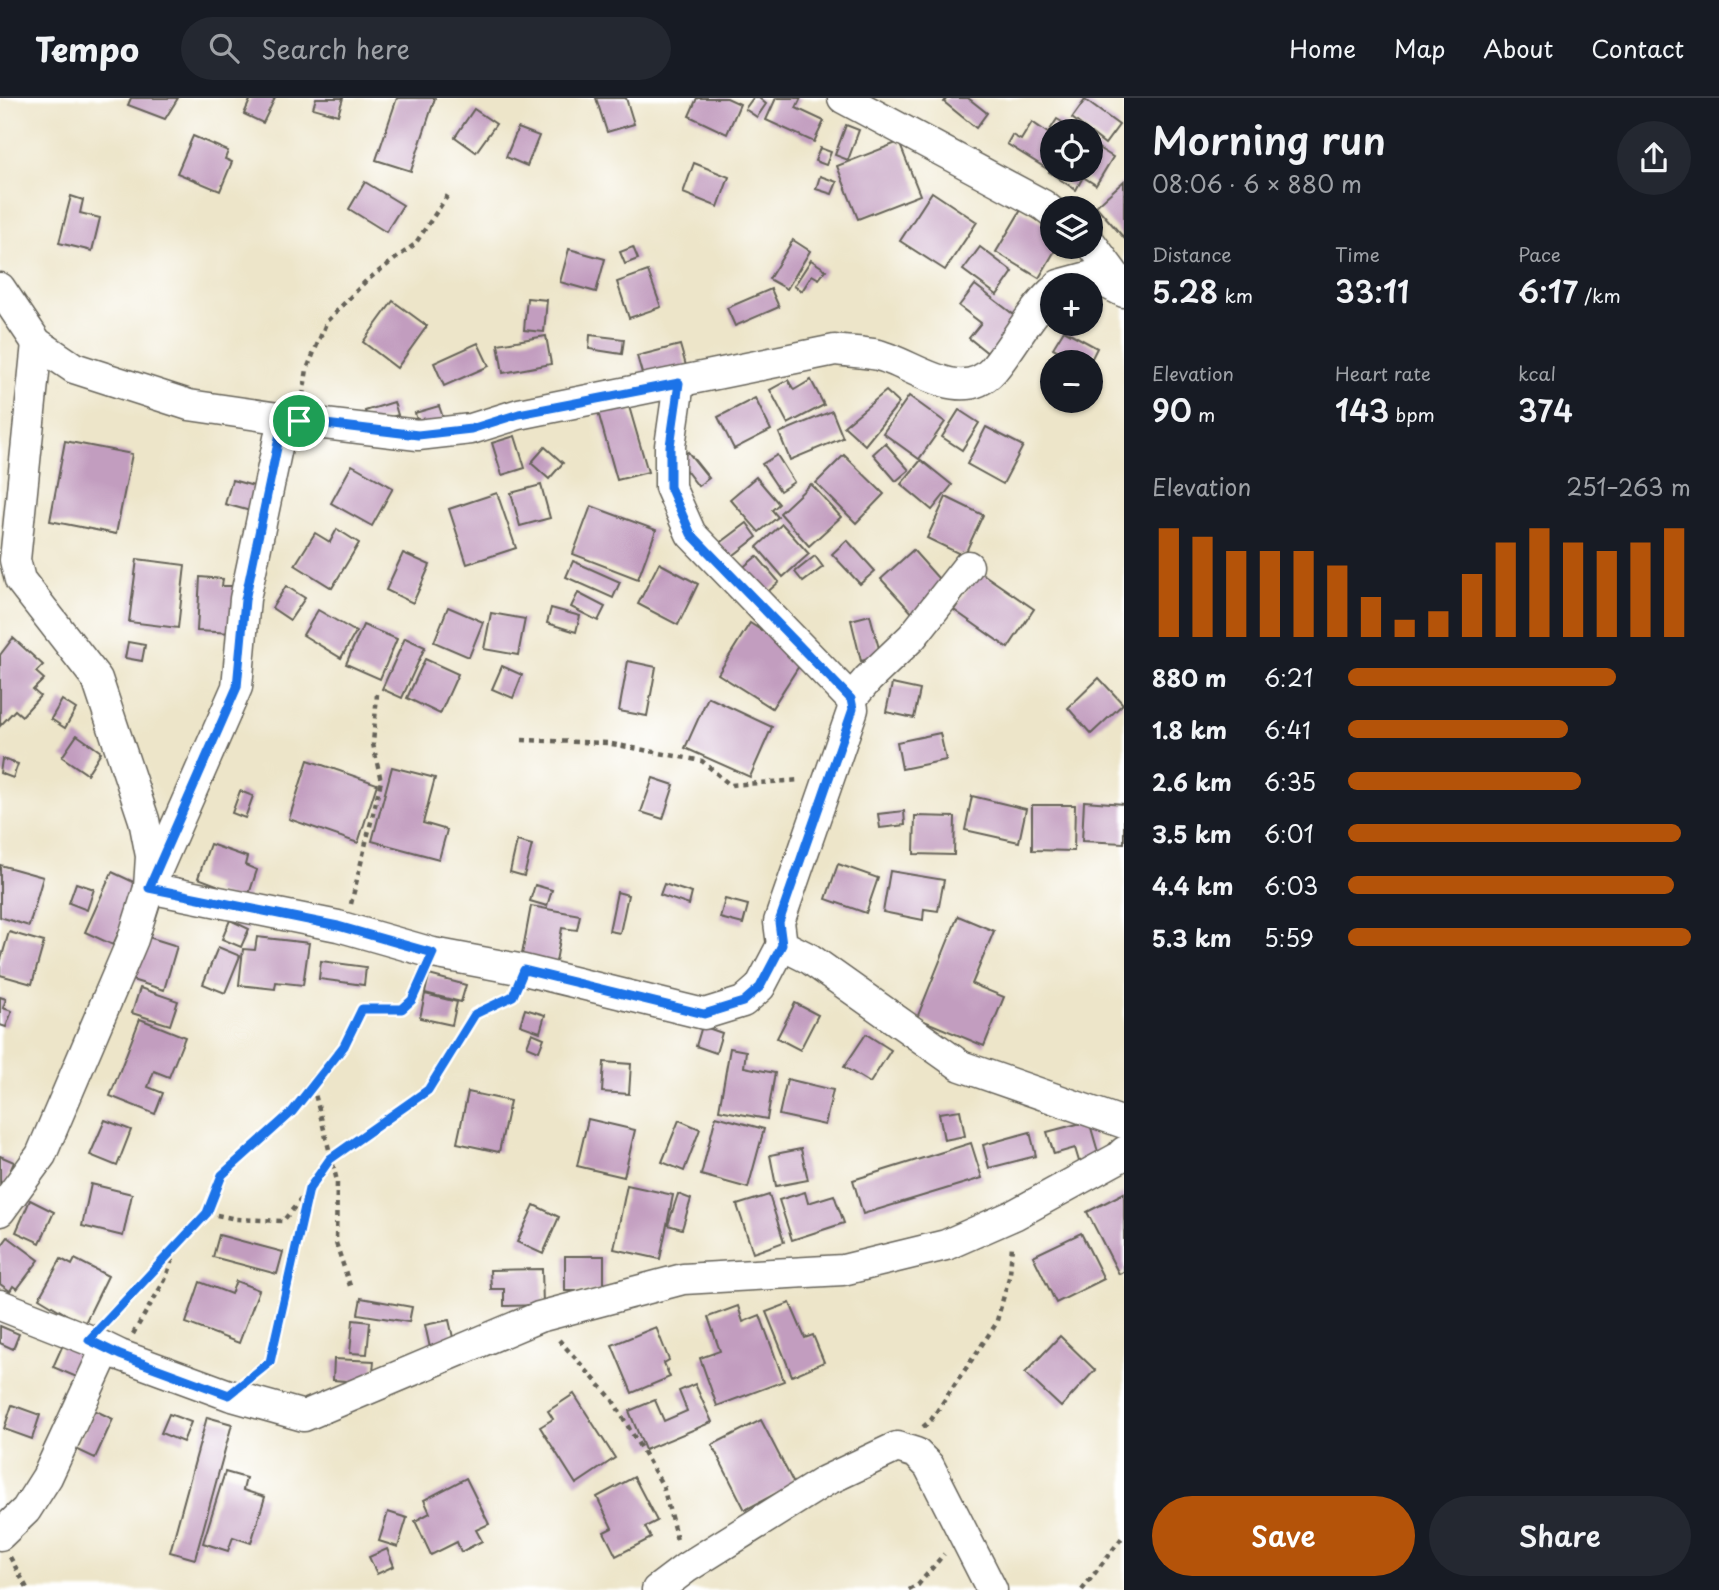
<!DOCTYPE html>
<html lang="en">
<head>
<meta charset="utf-8">
<style>
  body { margin:0; font-family:"Playpen Sans",sans-serif; background:#242831; color:#f1f3f6; height:100vh; display:flex; flex-direction:column; font-size:26px; white-space:nowrap }
  * { box-sizing:border-box; margin:0 }
  p { font-size:23px; color:#9ea1a6 }
  .icon { flex:none; width:38px; height:38px; fill:none; stroke:currentColor; stroke-width:2; stroke-linecap:round; stroke-linejoin:round }
  .map { position:relative; flex:1; overflow:hidden }
  .sheet { display:flex; flex-direction:column; background:#171b24; width:595px }
  .sheet>* { flex:none }
  .fabs { position:absolute; left:1040px; top:21px; display:grid; gap:14px }
  .fabs a { display:grid; place-items:center; width:63px; height:63px; border-radius:50%; background:#171b24; box-shadow:0 2px 5px #0004; font-size:35px }
  .pin { position:absolute; display:grid; place-items:center; width:60px; height:60px; color:#fff; margin:-30px; border:4px solid #fff; border-radius:50%; box-shadow:0 2px 7px #0007 }
  .round { display:grid; place-items:center; flex:none; width:74px; height:74px; border-radius:37px; background:#242831 }
  .head { display:flex; align-items:center; justify-content:space-between; height:119px; padding:0 28px }
  h1 { font-size:38px; font-weight:600; line-height:52px }
  .figures { display:grid; grid-template-columns:repeat(3,1fr); gap:10px; height:119px; padding:7px 28px }
  .figures div { display:grid; align-content:center }
  .figures b { font-size:30px; font-weight:600 }
  .figures small { font-size:19px; font-weight:400 }
  .figures p { font-size:19px }
  .chart { height:196px; padding:14px 28px }
  .chart p { display:flex; justify-content:space-between }
  .chart svg { width:100%; height:126px; margin-top:7px; stroke:#b45309; stroke-width:6 }
  .action { display:flex; gap:14px; margin-top:auto; padding:14px 28px }
  .action a { flex:1; height:80px; border-radius:42px; background:#b45309; color:#fff; font-size:28px; font-weight:600; line-height:80px; text-align:center }
  .action a+a { background:#242831; color:#f1f3f6 }
  ul { padding:0 28px; list-style:none; font-size:23px }
  li { display:grid; grid-template-columns:112px 84px 1fr; align-items:center; height:52px }
  li i { height:18px; border-radius:9px; background:#b45309 }
  header { display:flex; align-items:center; gap:42px; box-sizing:border-box; height:98px; padding:0 35px; background:#171b24; border-bottom:2px solid #363941 }
  header strong { font-size:33px }
  nav { display:flex; gap:38px; margin-inline-start:auto; font-size:24px }
  .search { width:490px; height:63px; background:#242831; display:flex; align-items:center; gap:18px; box-sizing:border-box; padding:0 24px; border-radius:38px; color:#9ea1a6; font-size:26px }
  main { display:flex; flex:1; min-height:0 }
  .map>svg:first-child { display:block }
  .building { fill:#c29dbf }
  .lines { fill:none; stroke-linecap:round; stroke-linejoin:round }
  .minor-casing { stroke:#656259; stroke-width:33 }
  .path { stroke:#656259; stroke-width:4.5; stroke-dasharray:5 5; stroke-linecap:butt }
  .minor { stroke:#fff; stroke-width:30 }
  .route-casing { stroke:#fff; stroke-width:14 }
  .route { stroke:#1a73e8; stroke-width:9 }
</style>
</head>
<body>
<header>
<strong>Tempo</strong>
<div class="search"><svg class="icon" aria-label="search" viewBox="0 0 24 24"><circle cx="10" cy="10" r="6"/><path d="M15 15l6 6"/></svg>Search here</div>
<nav><a>Home</a><a>Map</a><a>About</a><a>Contact</a></nav>
</header>
<main>
<div class="map">
<svg width="1124" height="1492" viewBox="0 0 1124 1492">
  <rect width="100%" height="100%" fill="#fff"/>
  <filter id="ink" filterUnits="userSpaceOnUse"><feTurbulence type="fractalNoise" baseFrequency=".0143" numOctaves="2"/><feDisplacementMap in="SourceGraphic" scale="14" xChannelSelector="R" yChannelSelector="G"/><feConvolveMatrix kernelMatrix="1 2 1 2 8 2 1 2 1" color-interpolation-filters="sRGB"/></filter>
  <filter id="wash" filterUnits="userSpaceOnUse"><feTurbulence type="fractalNoise" baseFrequency=".00686" numOctaves="4" result="noise"/><feDisplacementMap in="SourceGraphic" scale="28" xChannelSelector="R" yChannelSelector="G"/><feGaussianBlur stdDeviation="1.57" result="paint"/><feColorMatrix in="noise" values="0 0 0 0 0 0 0 0 0 0 0 0 0 0 0 0 0 1.4 0 .05"/><feComposite in="paint" operator="in"/></filter>
  <g filter="url(#wash)">
    <rect width="100%" height="100%" fill="#ede5c9"/>
    <g id="blocks">
      <!-- building -->
      <g class="building">
        <polygon points="131,0 178,0 165,21 128,7"/>
        <polygon points="251,0 275,0 263,25 244,16"/>
        <polygon points="316,0 343,0 338,17 313,10"/>
        <polygon points="397,0 435,0 411,73 376,62"/>
        <polygon points="596,0 626,0 634,26 607,34"/>
        <polygon points="697,0 727,0 740,6 727,36 689,18"/>
        <polygon points="753,0 759,0 766,6 757,19 745,11"/>
        <polygon points="776,0 801,0 796,10 824,23 814,44 766,22"/>
        <polygon points="947,0 968,0 987,15 976,30 944,4"/>
        <polygon points="1085,2 1119,27 1105,46 1072,20"/>
        <polygon points="474,11 496,26 476,54 455,39"/>
        <polygon points="1057,21 1074,31 1052,33 1052,67 1049,72 1007,46 1012,37 1021,42 1032,24 1048,35"/>
        <polygon points="846,27 859,32 848,62 835,57"/>
        <polygon points="518,30 539,38 527,68 506,59"/>
        <polygon points="193,38 228,53 225,61 232,64 220,93 177,75"/>
        <polygon points="899,44 920,97 858,121 837,68"/>
        <polygon points="1095,48 1113,59 1096,87 1083,79 1076,92 1049,74 1050,72 1090,72 1090,55"/>
        <polygon points="820,50 831,54 826,67 815,63"/>
        <polygon points="694,65 729,79 718,109 683,95"/>
        <polygon points="820,78 837,84 832,96 816,91"/>
        <polygon points="1124,83 1124,140 1096,108"/>
        <polygon points="365,84 403,107 386,134 349,111"/>
        <polygon points="932,94 977,124 945,172 900,143"/>
        <polygon points="71,98 83,102 80,115 100,120 92,153 59,145"/>
        <polygon points="1021,112 1052,131 1052,149 1057,149 1039,180 996,154"/>
        <polygon points="793,142 810,153 787,191 769,181"/>
        <polygon points="633,149 638,161 625,166 620,154"/>
        <polygon points="980,149 1013,174 997,197 963,172"/>
        <polygon points="569,151 605,161 596,194 560,184"/>
        <polygon points="811,162 826,172 819,181 812,177 802,193 794,188"/>
        <polygon points="648,173 661,209 629,220 617,184"/>
        <polygon points="975,187 1022,223 994,260 969,240 981,225 959,208"/>
        <polygon points="771,191 779,209 735,228 727,210"/>
        <polygon points="527,200 547,202 544,234 524,232"/>
        <polygon points="393,203 427,228 397,270 363,244"/>
        <polygon points="1064,232 1097,250 1090,264 1079,264 1053,250"/>
        <polygon points="590,237 624,241 622,256 589,251"/>
        <polygon points="546,238 551,266 503,275 498,246"/>
        <polygon points="478,245 489,268 444,288 434,265"/>
        <polygon points="680,247 689,278 646,289 637,258"/>
        <polygon points="788,282 794,292 811,282 824,307 788,326 770,292"/>
        <polygon points="886,293 899,305 865,347 844,328"/>
        <polygon points="909,298 945,324 919,361 883,335"/>
        <polygon points="755,300 771,332 734,351 718,319"/>
        <polygon points="394,304 398,317 369,326 365,313"/>
        <polygon points="628,305 648,374 617,382 598,314"/>
        <polygon points="439,308 445,325 420,333 415,315"/>
        <polygon points="959,312 979,325 962,352 942,339"/>
        <polygon points="832,313 843,340 790,362 779,335"/>
        <polygon points="986,329 1023,348 1003,386 967,366"/>
        <polygon points="515,338 525,370 502,377 492,345"/>
        <polygon points="65,343 132,356 116,436 50,423"/>
        <polygon points="885,345 909,372 896,383 873,356"/>
        <polygon points="545,349 563,365 549,381 531,365"/>
        <polygon points="688,354 709,380 698,388 678,362"/>
        <polygon points="777,357 794,384 780,393 762,366"/>
        <polygon points="844,357 884,396 856,425 816,385"/>
        <polygon points="921,362 952,387 932,412 901,386"/>
        <polygon points="352,367 393,390 372,428 331,405"/>
        <polygon points="756,379 779,406 772,412 778,419 759,434 730,401"/>
        <polygon points="232,382 261,390 254,414 225,406"/>
        <polygon points="811,386 841,419 809,448 780,415"/>
        <polygon points="541,387 550,420 520,428 511,395"/>
        <polygon points="497,395 516,450 467,466 449,411"/>
        <polygon points="946,399 983,417 964,458 927,440"/>
        <polygon points="591,408 656,432 638,481 573,456"/>
        <polygon points="747,425 757,439 730,460 719,446"/>
        <polygon points="782,426 809,456 783,479 757,449"/>
        <polygon points="337,431 359,445 332,490 295,467 315,435 330,444"/>
        <polygon points="847,442 875,473 860,486 832,456"/>
        <polygon points="913,452 946,489 915,518 881,481"/>
        <polygon points="403,455 430,467 413,505 386,492"/>
        <polygon points="757,458 779,484 764,497 741,471"/>
        <polygon points="815,458 823,469 803,484 795,474"/>
        <polygon points="137,461 185,467 178,530 129,524"/>
        <polygon points="573,463 620,484 613,500 566,479"/>
        <polygon points="659,465 698,486 678,527 638,506"/>
        <polygon points="980,474 1034,511 1008,550 954,512"/>
        <polygon points="200,479 223,481 222,488 235,488 233,535 197,533"/>
        <polygon points="286,488 305,500 290,522 272,510"/>
        <polygon points="578,495 605,509 598,523 571,509"/>
        <polygon points="448,509 483,524 469,559 434,544"/>
        <polygon points="551,510 580,518 576,534 547,525"/>
        <polygon points="318,512 356,534 341,560 303,537"/>
        <polygon points="491,515 525,521 518,557 484,551"/>
        <polygon points="870,517 881,558 861,563 851,522"/>
        <polygon points="750,525 804,560 772,610 718,576"/>
        <polygon points="363,527 397,541 380,581 346,566"/>
        <polygon points="13,540 43,567 36,574 44,581 33,592 40,598 22,618 15,612 0,628 0,557"/>
        <polygon points="405,540 425,549 402,600 382,591"/>
        <polygon points="128,544 145,547 142,563 125,560"/>
        <polygon points="425,561 458,576 440,616 407,600"/>
        <polygon points="628,563 656,569 647,618 619,613"/>
        <polygon points="502,568 522,577 513,600 492,591"/>
        <polygon points="1099,580 1123,606 1091,636 1068,610"/>
        <polygon points="892,586 920,592 914,620 886,614"/>
        <polygon points="708,599 772,629 750,679 685,650"/>
        <polygon points="62,602 76,611 65,630 51,621"/>
        <polygon points="940,635 946,662 902,671 897,644"/>
        <polygon points="77,637 101,654 87,676 62,659"/>
        <polygon points="2,661 18,666 13,680 0,675"/>
        <polygon points="308,662 377,686 358,745 289,721"/>
        <polygon points="392,669 435,680 423,725 447,732 439,761 372,743"/>
        <polygon points="653,680 674,687 663,721 641,714"/>
        <polygon points="240,693 253,698 245,720 232,715"/>
        <polygon points="972,698 1026,711 1019,744 965,732"/>
        <polygon points="1084,703 1124,706 1124,745 1082,743"/>
        <polygon points="1032,707 1075,707 1074,753 1032,752"/>
        <polygon points="904,713 905,727 880,730 878,716"/>
        <polygon points="915,718 955,719 954,757 914,756"/>
        <polygon points="517,743 532,747 524,778 510,774"/>
        <polygon points="210,746 247,759 245,767 257,772 246,805 214,794 217,787 198,780"/>
        <polygon points="838,766 878,780 866,815 826,801"/>
        <polygon points="0,767 43,779 29,828 0,819"/>
        <polygon points="890,773 944,782 938,813 924,811 923,822 883,814"/>
        <polygon points="112,774 140,787 113,847 85,834"/>
        <polygon points="76,785 94,791 87,812 69,805"/>
        <polygon points="664,786 692,795 689,807 660,797"/>
        <polygon points="535,787 552,792 547,808 530,803"/>
        <polygon points="617,794 628,797 620,835 609,833"/>
        <polygon points="725,801 748,807 743,826 720,820"/>
        <polygon points="531,808 580,817 577,832 562,830 555,869 521,862"/>
        <polygon points="958,818 994,833 972,886 1004,899 984,948 917,920"/>
        <polygon points="230,822 249,831 241,849 222,841"/>
        <polygon points="9,834 44,844 32,886 0,877 0,865"/>
        <polygon points="145,838 177,848 164,892 132,882"/>
        <polygon points="257,839 309,845 303,887 276,884 275,891 239,887 243,851 255,852"/>
        <polygon points="218,849 240,858 225,895 203,886"/>
        <polygon points="321,863 366,869 364,887 319,881"/>
        <polygon points="429,877 466,887 461,904 425,895"/>
        <polygon points="140,890 178,903 170,927 132,915"/>
        <polygon points="425,896 457,904 452,927 420,920"/>
        <polygon points="0,899 6,901 3,910 12,913 6,929 0,927"/>
        <polygon points="795,905 818,917 800,952 777,940"/>
        <polygon points="525,911 545,917 540,934 520,927"/>
        <polygon points="140,921 185,939 169,979 154,973 148,989 163,995 155,1016 110,998"/>
        <polygon points="702,928 722,935 716,955 696,948"/>
        <polygon points="532,935 544,940 539,953 527,948"/>
        <polygon points="866,936 891,952 870,985 844,969"/>
        <polygon points="730,950 746,953 744,969 775,975 767,1021 719,1012"/>
        <polygon points="604,964 631,966 629,996 602,994"/>
        <polygon points="787,981 833,992 825,1027 779,1017"/>
        <polygon points="468,994 510,1003 499,1054 457,1045"/>
        <polygon points="960,1012 965,1038 944,1042 939,1015"/>
        <polygon points="716,1018 764,1031 748,1090 701,1077"/>
        <polygon points="588,1021 635,1032 624,1079 577,1068"/>
        <polygon points="105,1022 131,1032 117,1068 90,1057"/>
        <polygon points="679,1022 700,1031 684,1073 662,1064"/>
        <polygon points="1089,1023 1101,1064 1081,1070 1075,1050 1054,1056 1047,1034"/>
        <polygon points="1030,1034 1036,1058 989,1070 983,1047"/>
        <polygon points="971,1045 982,1080 863,1116 853,1082"/>
        <polygon points="801,1051 808,1082 776,1088 770,1057"/>
        <polygon points="0,1058 14,1064 4,1088 0,1086"/>
        <polygon points="91,1086 132,1096 123,1138 82,1128"/>
        <polygon points="627,1087 673,1097 660,1161 614,1151"/>
        <polygon points="805,1094 808,1105 834,1097 844,1125 792,1142 779,1102"/>
        <polygon points="1124,1095 1124,1174 1119,1176 1087,1114"/>
        <polygon points="678,1096 691,1101 682,1131 668,1127"/>
        <polygon points="769,1097 784,1144 753,1155 737,1107"/>
        <polygon points="30,1102 54,1114 40,1145 16,1134"/>
        <polygon points="534,1107 559,1119 543,1156 517,1144"/>
        <polygon points="1081,1135 1104,1181 1056,1205 1033,1158"/>
        <polygon points="219,1137 283,1154 277,1176 213,1159"/>
        <polygon points="8,1139 39,1162 17,1191 13,1188 10,1193 0,1186 0,1150"/>
        <rect x="565" y="1158" width="39" height="35"/>
        <polygon points="61,1161 72,1167 75,1161 108,1178 84,1227 39,1200"/>
        <polygon points="542,1171 543,1207 504,1208 504,1191 491,1191 490,1172"/>
        <polygon points="236,1183 259,1192 239,1245 186,1225 200,1184 231,1196"/>
        <polygon points="361,1200 412,1209 409,1224 358,1216"/>
        <polygon points="790,1205 805,1240 813,1237 824,1264 792,1278 766,1214"/>
        <polygon points="738,1208 743,1224 760,1217 784,1283 717,1308 700,1260 720,1253 708,1219"/>
        <polygon points="353,1222 370,1224 367,1256 350,1255"/>
        <polygon points="449,1222 454,1244 430,1250 425,1227"/>
        <polygon points="0,1228 19,1236 13,1251 0,1245"/>
        <polygon points="656,1229 669,1262 664,1265 670,1279 632,1295 612,1247"/>
        <polygon points="1060,1238 1095,1272 1061,1309 1025,1275"/>
        <polygon points="65,1242 90,1253 79,1280 53,1269"/>
        <polygon points="334,1261 374,1263 372,1285 333,1282"/>
        <polygon points="695,1286 712,1324 645,1352 629,1313 655,1302 664,1323 687,1313 679,1293"/>
        <polygon points="574,1296 615,1360 576,1386 540,1329 553,1321 548,1313"/>
        <polygon points="12,1307 40,1317 32,1341 4,1331"/>
        <polygon points="94,1312 113,1321 95,1360 76,1351"/>
        <polygon points="169,1316 191,1324 183,1344 161,1335"/>
        <polygon points="207,1319 232,1326 195,1461 170,1454"/>
        <polygon points="761,1322 794,1386 745,1412 712,1347"/>
        <polygon points="225,1374 246,1380 243,1392 265,1399 251,1445 233,1439 228,1453 203,1445"/>
        <polygon points="634,1379 657,1423 645,1429 651,1440 616,1458 604,1434 612,1430 597,1399"/>
        <polygon points="466,1380 489,1426 476,1432 482,1443 461,1454 457,1444 431,1457 415,1423 430,1415 424,1402"/>
        <polygon points="388,1414 407,1420 398,1449 379,1443"/>
        <polygon points="387,1451 394,1468 377,1476 369,1459"/>
      </g>
    </g>
  </g>
  <g filter="url(#ink)">
    <use href="#blocks" fill-opacity="0" stroke="#656259" stroke-width="2"/>
    <g class="lines">
      <defs>
        <g id="minor">
          <polyline points="843,0 1043,107 1052,114"/>
          <polyline points="1090,144 1124,190"/>
          <polyline points="1059,187 1092,178 1124,194"/>
          <path d="M 0,190 L 37,245 L 74,270 L 189,307 L 299,323 L 418,337 L 471,331 L 519,316 L 835,252 C 849,254 865,254 878,257 C 913,266 961,308 993,272 C 1014,247 1028,217 1052,194"/>
          <polyline points="679,285 670,348 670,389 691,436 851,601 853,611 779,824 782,847 810,861 961,968 1124,1025"/>
          <polyline points="283,321 245,501 237,589 149,790 338,828 433,855 524,872 704,916 743,904 760,889 782,847"/>
          <polyline points="851,601 868,581 912,539 968,468"/>
          <polyline points="0,1113 41,1057 133,841 149,790 151,758 144,722 97,581 20,482 15,462 37,245"/>
          <polyline points="0,1207 89,1242 120,1257 229,1297 304,1318 539,1219 683,1181 843,1172 946,1147 1014,1117 1118,1060 1124,1054"/>
          <polyline points="0,1437 26,1412 47,1379 106,1251"/>
          <polyline points="657,1492 686,1470 825,1383 897,1349 916,1355 929,1368 992,1492"/>
        </g>
      </defs>
      <!-- minor casing -->
      <use href="#minor" class="minor-casing"/>
      <!-- path -->
      <g class="path">
        <polyline points="303,298 307,271 327,223 366,183 415,146 448,97"/>
        <polyline points="522,642 607,645 702,663 730,687 801,682"/>
        <polyline points="351,806 381,683 373,646 377,596"/>
        <polyline points="313,988 337,1083 336,1145 351,1191"/>
        <polyline points="207,1115 236,1121 283,1123 307,1094"/>
        <polyline points="108,1221 207,1115 222,1077 292,1014 344,948 362,911 402,910 412,902 423,878"/>
        <polyline points="133,1236 165,1182 177,1147"/>
        <polyline points="559,1242 612,1301 663,1388 678,1446"/>
        <polyline points="254,1277 270,1264 309,1091 330,1061 428,992 475,917 512,898"/>
        <polyline points="923,1329 931,1322 996,1226 1010,1176 1012,1147"/>
        <polyline points="10,1459 28,1492"/>
        <polyline points="909,1492 918,1487 944,1456"/>
        <polyline points="1082,1492 1124,1437"/>
      </g>
      <!-- minor -->
      <use href="#minor" class="minor"/>
    </g>
  </g>
  <g class="lines" filter="url(#ink)">
    <defs>
      <polygon id="route" points="679,285 670,348 670,389 691,436 851,601 853,611 779,824 782,847 760,889 743,904 704,916 524,872 513,898 475,916 428,992 330,1061 309,1091 270,1264 229,1297 120,1257 89,1242 207,1115 222,1077 292,1014 344,948 362,911 402,911 412,902 433,855 338,828 149,790 237,589 245,502 283,321 418,337 471,331 519,316"/>
    </defs>
    <!-- route casing -->
    <use href="#route" class="route-casing"/>
    <!-- route -->
    <use href="#route" class="route"/>
  </g>
</svg>
<div class="fabs">
<a><svg class="icon" aria-label="locate" viewBox="0 0 24 24"><circle cx="12" cy="12" r="6"/><path d="M12 2v4M12 18v4M2 12h4M18 12h4"/></svg></a>
<a><svg class="icon" aria-label="layers" viewBox="0 0 24 24"><path d="M12 4l9 5-9 5-9-5zM3 14l9 5 9-5"/></svg></a>
<a>+</a>
<a>−</a>
</div>
<div class="pin" style="left:299px;top:323px;background:#1e9e55"><svg class="icon" aria-label="arrive" viewBox="0 0 24 24"><path d="M6 21V4h12l-3 4 3 4H6"/></svg></div>
</div>
<section class="sheet">
<div class="head"><div><h1>Morning run</h1><p>08:06 · 6 × 880 m</p></div><a class="round"><svg class="icon" aria-label="share" viewBox="0 0 24 24"><path d="M12 15V3M7 8l5-5 5 5M5 13v7h14v-7"/></svg></a></div>
<div class="figures">
<div><p>Distance</p><b>5.28<small> km</small></b></div>
<div><p>Time</p><b>33:11</b></div>
<div><p>Pace</p><b>6:17<small> /km</small></b></div>
</div>
<div class="figures">
<div><p>Elevation</p><b>90<small> m</small></b></div>
<div><p>Heart rate</p><b>143<small> bpm</small></b></div>
<div><p>kcal</p><b>374</b></div>
</div>
<div class="chart"><p><span>Elevation</span>251–263 m</p>
<svg viewBox="0 0 160 44" preserveAspectRatio="none"><path d="M5 44V6M15 44V9M25 44V14M35 44V14M45 44V14M55 44V19M65 44V30M75 44V38M85 44V35M95 44V22M105 44V11M115 44V6M125 44V11M135 44V14M145 44V11M155 44V6"/></svg>
</div>
<ul>
<li><b>880 m</b>6:21<i style="width:78%"></i></li>
<li><b>1.8 km</b>6:41<i style="width:64%"></i></li>
<li><b>2.6 km</b>6:35<i style="width:68%"></i></li>
<li><b>3.5 km</b>6:01<i style="width:97%"></i></li>
<li><b>4.4 km</b>6:03<i style="width:95%"></i></li>
<li><b>5.3 km</b>5:59<i style="width:100%"></i></li>
</ul>
<div class="action"><a>Save</a><a>Share</a></div>
</section>
</main>
</body>
</html>
